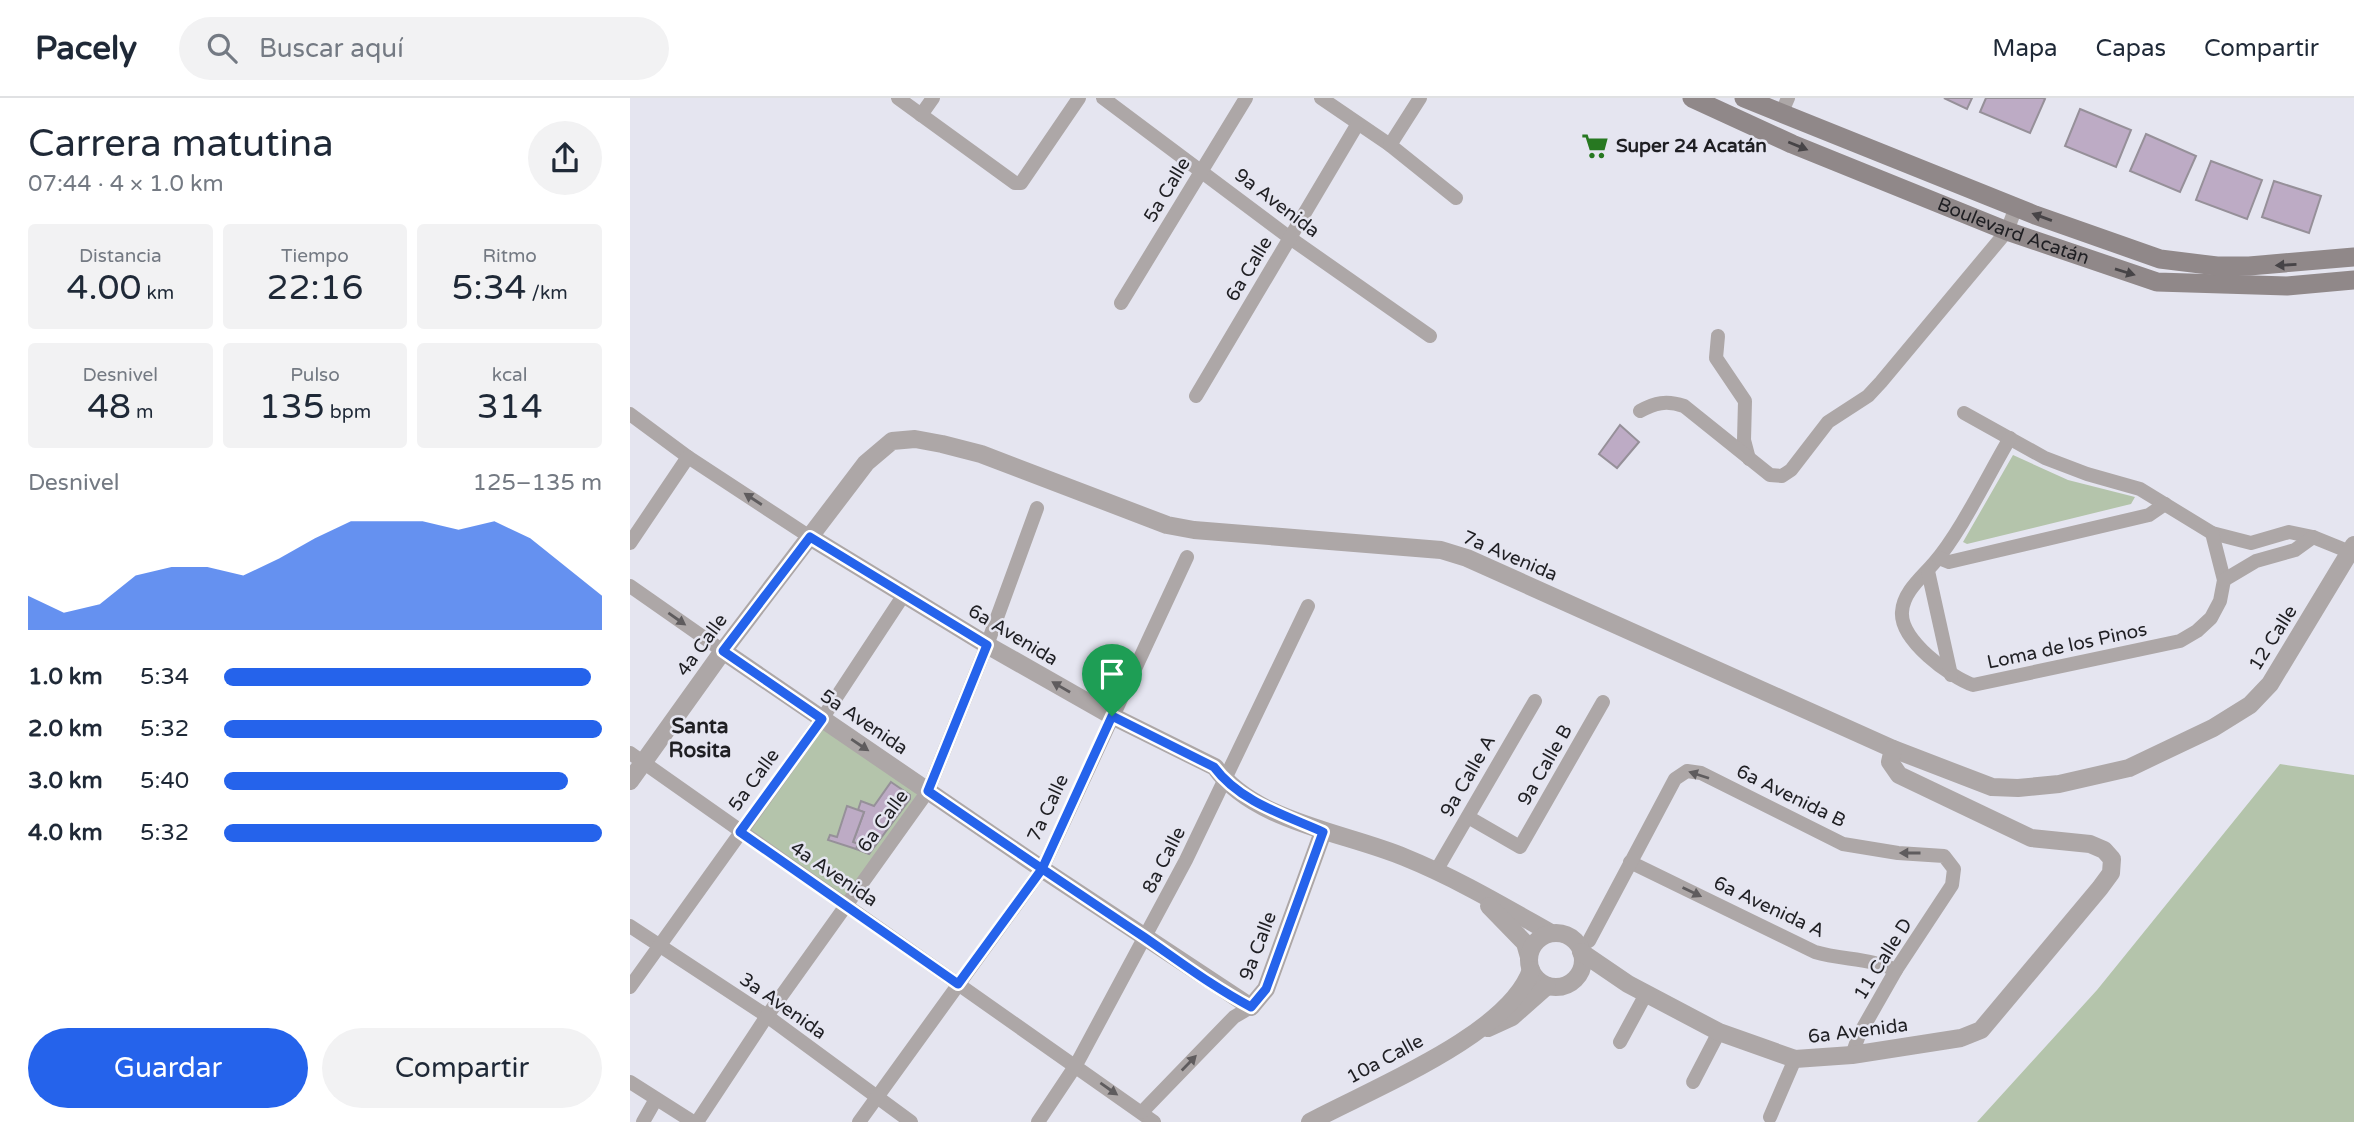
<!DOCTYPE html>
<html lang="es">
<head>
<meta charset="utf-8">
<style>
  body { margin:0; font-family:"Varela Round",sans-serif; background:#f2f2f3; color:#1f2937; height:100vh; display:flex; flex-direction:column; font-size:26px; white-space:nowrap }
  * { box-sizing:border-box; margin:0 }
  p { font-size:23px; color:#747a83 }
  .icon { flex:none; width:38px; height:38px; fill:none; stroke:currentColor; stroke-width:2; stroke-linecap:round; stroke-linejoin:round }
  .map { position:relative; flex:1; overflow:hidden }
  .drawer { display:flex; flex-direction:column; background:#fff; width:630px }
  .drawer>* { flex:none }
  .pin { position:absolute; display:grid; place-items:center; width:60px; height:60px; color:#fff; margin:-72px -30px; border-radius:50% 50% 50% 0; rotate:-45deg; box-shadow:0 0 7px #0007 }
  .pin .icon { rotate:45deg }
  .round { display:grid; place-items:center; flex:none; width:74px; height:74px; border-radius:37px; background:#f2f2f3 }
  .headline { display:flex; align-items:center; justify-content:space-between; height:119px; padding:0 28px }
  h1 { font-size:38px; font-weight:600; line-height:52px }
  .figures { display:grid; grid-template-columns:repeat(3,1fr); gap:10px; height:119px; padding:7px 28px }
  .figures div { display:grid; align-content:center; border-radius:7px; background:#f2f2f3; text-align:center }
  .figures b { font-size:35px; font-weight:600 }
  .figures small { font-size:19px; font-weight:400 }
  .figures p { font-size:19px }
  .chart { height:196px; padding:14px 28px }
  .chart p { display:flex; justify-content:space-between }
  .chart svg { width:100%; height:126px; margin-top:7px; fill:#2563eb; opacity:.7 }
  .cta { display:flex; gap:14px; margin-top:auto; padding:14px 28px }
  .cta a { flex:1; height:80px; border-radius:42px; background:#2563eb; color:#fff; font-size:28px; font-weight:600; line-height:80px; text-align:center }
  .cta a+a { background:#f2f2f3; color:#1f2937 }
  ul { padding:0 28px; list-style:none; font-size:23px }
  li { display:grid; grid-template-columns:112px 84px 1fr; align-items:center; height:52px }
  li i { height:18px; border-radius:9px; background:#2563eb }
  header { display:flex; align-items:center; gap:42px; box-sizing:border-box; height:98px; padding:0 35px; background:#fff; border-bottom:2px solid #e0e1e3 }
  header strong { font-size:33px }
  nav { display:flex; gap:38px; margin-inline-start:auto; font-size:24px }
  .search { width:490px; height:63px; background:#f2f2f3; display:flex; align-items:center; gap:18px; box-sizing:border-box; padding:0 24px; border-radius:38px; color:#747a83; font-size:26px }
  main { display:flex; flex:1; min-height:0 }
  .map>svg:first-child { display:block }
  .green { fill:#b4c4ab }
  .building { fill:#bdabc5; stroke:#969099; stroke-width:2 }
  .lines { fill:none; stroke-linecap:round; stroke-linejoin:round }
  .minor { stroke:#ada7a7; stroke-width:14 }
  .tertiary { stroke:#ada7a7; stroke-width:18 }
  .secondary { stroke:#908889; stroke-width:19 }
  .oneway { fill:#474447 }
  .oneway2 { fill:#5f5c5e }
  .route-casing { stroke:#fff; stroke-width:14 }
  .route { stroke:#2563eb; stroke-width:9 }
  .labels { text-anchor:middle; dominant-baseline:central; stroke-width:5; stroke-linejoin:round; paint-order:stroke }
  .poi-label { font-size:19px; font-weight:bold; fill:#1f1f23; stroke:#e5e5f0; text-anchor:start }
  .street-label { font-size:19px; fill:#1f1f23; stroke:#e5e5f0 }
  .neighbourhood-label { font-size:21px; font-weight:bold; fill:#1f1f23; stroke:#e5e5f0 }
</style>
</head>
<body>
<header>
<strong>Pacely</strong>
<div class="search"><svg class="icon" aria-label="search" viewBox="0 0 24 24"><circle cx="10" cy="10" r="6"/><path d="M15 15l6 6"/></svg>Buscar aquí</div>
<nav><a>Mapa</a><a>Capas</a><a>Compartir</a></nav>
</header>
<main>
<section class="drawer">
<div class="headline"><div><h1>Carrera matutina</h1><p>07:44 · 4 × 1.0 km</p></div><a class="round"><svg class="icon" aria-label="share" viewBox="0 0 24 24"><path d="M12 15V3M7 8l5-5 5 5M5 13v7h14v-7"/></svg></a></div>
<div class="figures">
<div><p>Distancia</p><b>4.00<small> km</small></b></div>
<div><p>Tiempo</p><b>22:16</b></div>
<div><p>Ritmo</p><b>5:34<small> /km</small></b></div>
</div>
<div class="figures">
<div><p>Desnivel</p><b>48<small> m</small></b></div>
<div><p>Pulso</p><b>135<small> bpm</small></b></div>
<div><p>kcal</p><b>314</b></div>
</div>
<div class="chart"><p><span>Desnivel</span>125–135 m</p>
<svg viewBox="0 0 160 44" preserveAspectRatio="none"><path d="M0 44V32L10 38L20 35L30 25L40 22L50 22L60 25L70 19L80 12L90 6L100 6L110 6L120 9L130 6L140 12L150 22L160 32V44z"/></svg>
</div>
<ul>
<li><b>1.0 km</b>5:34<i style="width:97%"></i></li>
<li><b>2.0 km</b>5:32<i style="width:100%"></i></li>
<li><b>3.0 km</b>5:40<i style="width:91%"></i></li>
<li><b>4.0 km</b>5:32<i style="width:100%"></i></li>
</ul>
<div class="cta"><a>Guardar</a><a>Compartir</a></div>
</section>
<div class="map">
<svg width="1724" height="1024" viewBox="0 0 1724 1024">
  <rect width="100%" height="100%" fill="#e5e5f0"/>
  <!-- green -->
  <g class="green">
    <polygon points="1383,357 1438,382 1505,399 1501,406 1337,446 1333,444"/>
    <polygon points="192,621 298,693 215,808 110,734"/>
    <polygon points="1650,666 1724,677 1724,1024 1347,1024 1467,892"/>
  </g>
  <!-- building -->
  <g class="building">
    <polygon points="1314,0 1342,0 1337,11"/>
    <polygon points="1356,0 1413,0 1415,1 1400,35 1350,14"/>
    <polygon points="1450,11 1501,32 1486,69 1435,48"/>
    <polygon points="1516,36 1566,58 1550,94 1500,73"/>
    <polygon points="1581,63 1632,82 1617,121 1566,102"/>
    <polygon points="1644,83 1691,98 1679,135 1632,119"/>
    <polygon points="990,327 1009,344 987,370 969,356"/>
    <polygon points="261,684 280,697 280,701 239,756 226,751 228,746 223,744 234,714 228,712 231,703 244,708"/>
    <polygon points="217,708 234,714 223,744 228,746 226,751 198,742 200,737 207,739"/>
  </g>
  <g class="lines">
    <!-- minor -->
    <g class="minor">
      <polyline points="268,0 385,85 391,85 449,0"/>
      <polyline points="473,0 660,140 800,238"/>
      <polyline points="691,0 760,47 826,100"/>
      <polyline points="1151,16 1158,0"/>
      <polyline points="291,17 303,0"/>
      <polyline points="760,47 790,0"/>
      <polyline points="491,205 616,0"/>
      <polyline points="1088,238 1086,260 1115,303 1114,342 1119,361"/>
      <polyline points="566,298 727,27"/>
      <path d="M 1010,313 C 1025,305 1036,302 1054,308 L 1140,377 L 1152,378 L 1161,372 L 1198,324 L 1238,298 L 1251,284 L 1377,133 L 1386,109"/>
      <polyline points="1334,315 1415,360 1457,376 1510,391 1582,435 1621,445 1659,434 1683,439 1720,454"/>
      <polyline points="0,316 58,359 180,439"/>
      <path d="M 1380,340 C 1358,377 1331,434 1304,465 C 1292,479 1273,494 1272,514 C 1270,542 1320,579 1343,587 L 1550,543 L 1567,533 L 1581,520 L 1590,503 L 1594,482 L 1582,435"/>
      <polyline points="0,445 58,359"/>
      <polyline points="1309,460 1319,464 1519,417 1535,406"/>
      <polyline points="1298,473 1321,577"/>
      <polyline points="1594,482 1626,463 1665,452 1683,439"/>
      <polyline points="0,488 93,553"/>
      <polyline points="0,655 524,1024"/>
      <polyline points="838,719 890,749 973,604"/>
      <path d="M 1000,764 L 1185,854 C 1212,862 1240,860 1266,872"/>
      <polyline points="806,773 905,603"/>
      <polyline points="0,828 137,918 281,1024"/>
      <polyline points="959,843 1045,681 1057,673 1071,675 1213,746 1268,755 1314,758 1324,771 1322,787 1266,872 1229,937 1222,957"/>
      <polyline points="0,889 192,621 275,495"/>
      <polyline points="990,944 1016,896"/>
      <polyline points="0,984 63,1024"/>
      <polyline points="1063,984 1089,934"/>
      <polyline points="512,1014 604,919 621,909"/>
      <polyline points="1140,1019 1165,961"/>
      <polyline points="13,1024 26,1001"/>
      <polyline points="67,1024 137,918 298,693 357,547 407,410"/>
      <polyline points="229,1024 412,771 557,459"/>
      <polyline points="408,1024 446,967 556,762 678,508"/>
    </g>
    <!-- tertiary -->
    <g class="tertiary">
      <path d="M 180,439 L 357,547 L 482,618 L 585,669 C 624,724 714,734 774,759 C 826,780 873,808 921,835"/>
      <polyline points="93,553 412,771 621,909 636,891 693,734"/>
      <polyline points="0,683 93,553 236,365 262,343 285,341 312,346 351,356 537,427 564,432 811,452 837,460 1263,651 1362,689 1388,690 1429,686 1499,670 1583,630 1620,607 1640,586 1724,447"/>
      <polyline points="859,808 895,845 899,859"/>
      <circle cx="926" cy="862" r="27"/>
      <polyline points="951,854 998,886 1089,934 1165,961 1222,957 1331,940 1351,932 1470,790 1481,775 1482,761 1474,752 1460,746 1401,740 1269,677 1260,664 1263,651"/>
      <polyline points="858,930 882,919 917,888"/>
      <path d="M 680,1024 C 739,992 879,937 901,872"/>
    </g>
    <!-- secondary -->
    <g class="secondary">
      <path id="s1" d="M 1062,0 L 1162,46 L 1377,133 L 1527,184 L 1657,188 L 1724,182"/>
      <polyline points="1114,0 1405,117 1530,161 1587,168 1619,168 1724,159"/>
    </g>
  </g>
  <!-- one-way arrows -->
  <defs><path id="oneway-solid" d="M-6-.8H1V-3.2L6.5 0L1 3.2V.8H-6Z" transform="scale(1.75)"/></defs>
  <g class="oneway">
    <use href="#oneway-solid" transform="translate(1168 48) rotate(22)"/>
    <use href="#oneway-solid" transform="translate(1412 119) rotate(-160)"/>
    <use href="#oneway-solid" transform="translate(1656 167) rotate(177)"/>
    <use href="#oneway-solid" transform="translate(1495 174) rotate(17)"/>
  </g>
  <g class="oneway2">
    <use href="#oneway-solid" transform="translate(123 401) rotate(-147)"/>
    <use href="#oneway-solid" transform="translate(47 521) rotate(35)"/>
    <use href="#oneway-solid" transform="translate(431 589) rotate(-150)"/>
    <use href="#oneway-solid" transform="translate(230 647) rotate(34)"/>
    <use href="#oneway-solid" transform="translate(1069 677) rotate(-162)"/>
    <use href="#oneway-solid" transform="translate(1280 755) rotate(180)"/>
    <use href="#oneway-solid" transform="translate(1062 794) rotate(26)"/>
    <use href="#oneway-solid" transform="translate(559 965) rotate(-46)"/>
    <use href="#oneway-solid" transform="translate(479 991) rotate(35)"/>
  </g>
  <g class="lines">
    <defs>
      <path id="route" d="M 482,618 L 584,669 C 610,704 655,717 693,734 L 636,891 L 621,909 C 583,889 549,863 514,839 C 442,791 369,742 298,693 L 357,547 L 180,439 L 93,553 L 192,621 L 110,734 L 328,886 L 412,771 L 482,618"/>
    </defs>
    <!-- route casing -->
    <use href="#route" class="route-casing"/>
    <!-- route -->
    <use href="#route" class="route"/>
  </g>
  <!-- icons -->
  <defs>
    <symbol id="supermarket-bare" viewBox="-9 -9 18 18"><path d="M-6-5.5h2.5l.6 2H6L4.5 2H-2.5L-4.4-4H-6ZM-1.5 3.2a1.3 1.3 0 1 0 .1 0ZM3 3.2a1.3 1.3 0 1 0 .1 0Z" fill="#277821" stroke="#e5e5f0" stroke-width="2.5" paint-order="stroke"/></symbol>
  </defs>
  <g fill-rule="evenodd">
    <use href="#supermarket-bare" x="946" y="29" width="38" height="38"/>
  </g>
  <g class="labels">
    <!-- poi labels -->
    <g class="poi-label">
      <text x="986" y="48">Super 24 Acatán</text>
    </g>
    <!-- street labels -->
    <g class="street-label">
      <text transform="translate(537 92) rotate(-59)">5a Calle</text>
      <text transform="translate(647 105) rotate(37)">9a Avenida</text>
      <text stroke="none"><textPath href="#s1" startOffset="348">Boulevard Acatán</textPath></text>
      <text transform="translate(619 171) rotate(-59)">6a Calle</text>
      <text transform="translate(880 458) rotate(23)">7a Avenida</text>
      <text transform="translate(383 537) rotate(31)">6a Avenida</text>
      <text transform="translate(1643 540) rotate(-58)">12 Calle</text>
      <text transform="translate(72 547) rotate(-54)">4a Calle</text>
      <text transform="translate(1437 548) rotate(-12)">Loma de los Pinos</text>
      <text transform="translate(234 624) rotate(34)">5a Avenida</text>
      <text transform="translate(915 667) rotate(-60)">9a Calle B</text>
      <text transform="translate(838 678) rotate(-60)">9a Calle A</text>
      <text transform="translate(124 682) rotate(-54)">5a Calle</text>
      <text transform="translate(1161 698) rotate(26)">6a Avenida B</text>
      <text transform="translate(418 710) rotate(-65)">7a Calle</text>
      <text transform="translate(253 723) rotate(-54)">6a Calle</text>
      <text transform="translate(534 762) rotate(-63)">8a Calle</text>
      <text transform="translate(204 776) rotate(34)">4a Avenida</text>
      <text transform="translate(1139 809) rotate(25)">6a Avenida A</text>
      <text transform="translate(628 848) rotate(-69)">9a Calle</text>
      <text transform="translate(1253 861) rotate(-58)">11 Calle D</text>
      <text transform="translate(153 908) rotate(35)">3a Avenida</text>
      <text transform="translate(1228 933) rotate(-7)">6a Avenida</text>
      <text transform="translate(755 961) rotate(-28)">10a Calle</text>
    </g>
    <!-- neighbourhood labels -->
    <g class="neighbourhood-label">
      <text x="70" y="628">Santa<tspan x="70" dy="24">Rosita</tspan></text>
    </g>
  </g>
</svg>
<div class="pin" style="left:482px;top:618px;background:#1e9e55"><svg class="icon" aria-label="arrive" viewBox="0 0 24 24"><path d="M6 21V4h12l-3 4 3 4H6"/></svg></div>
</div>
</main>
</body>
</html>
